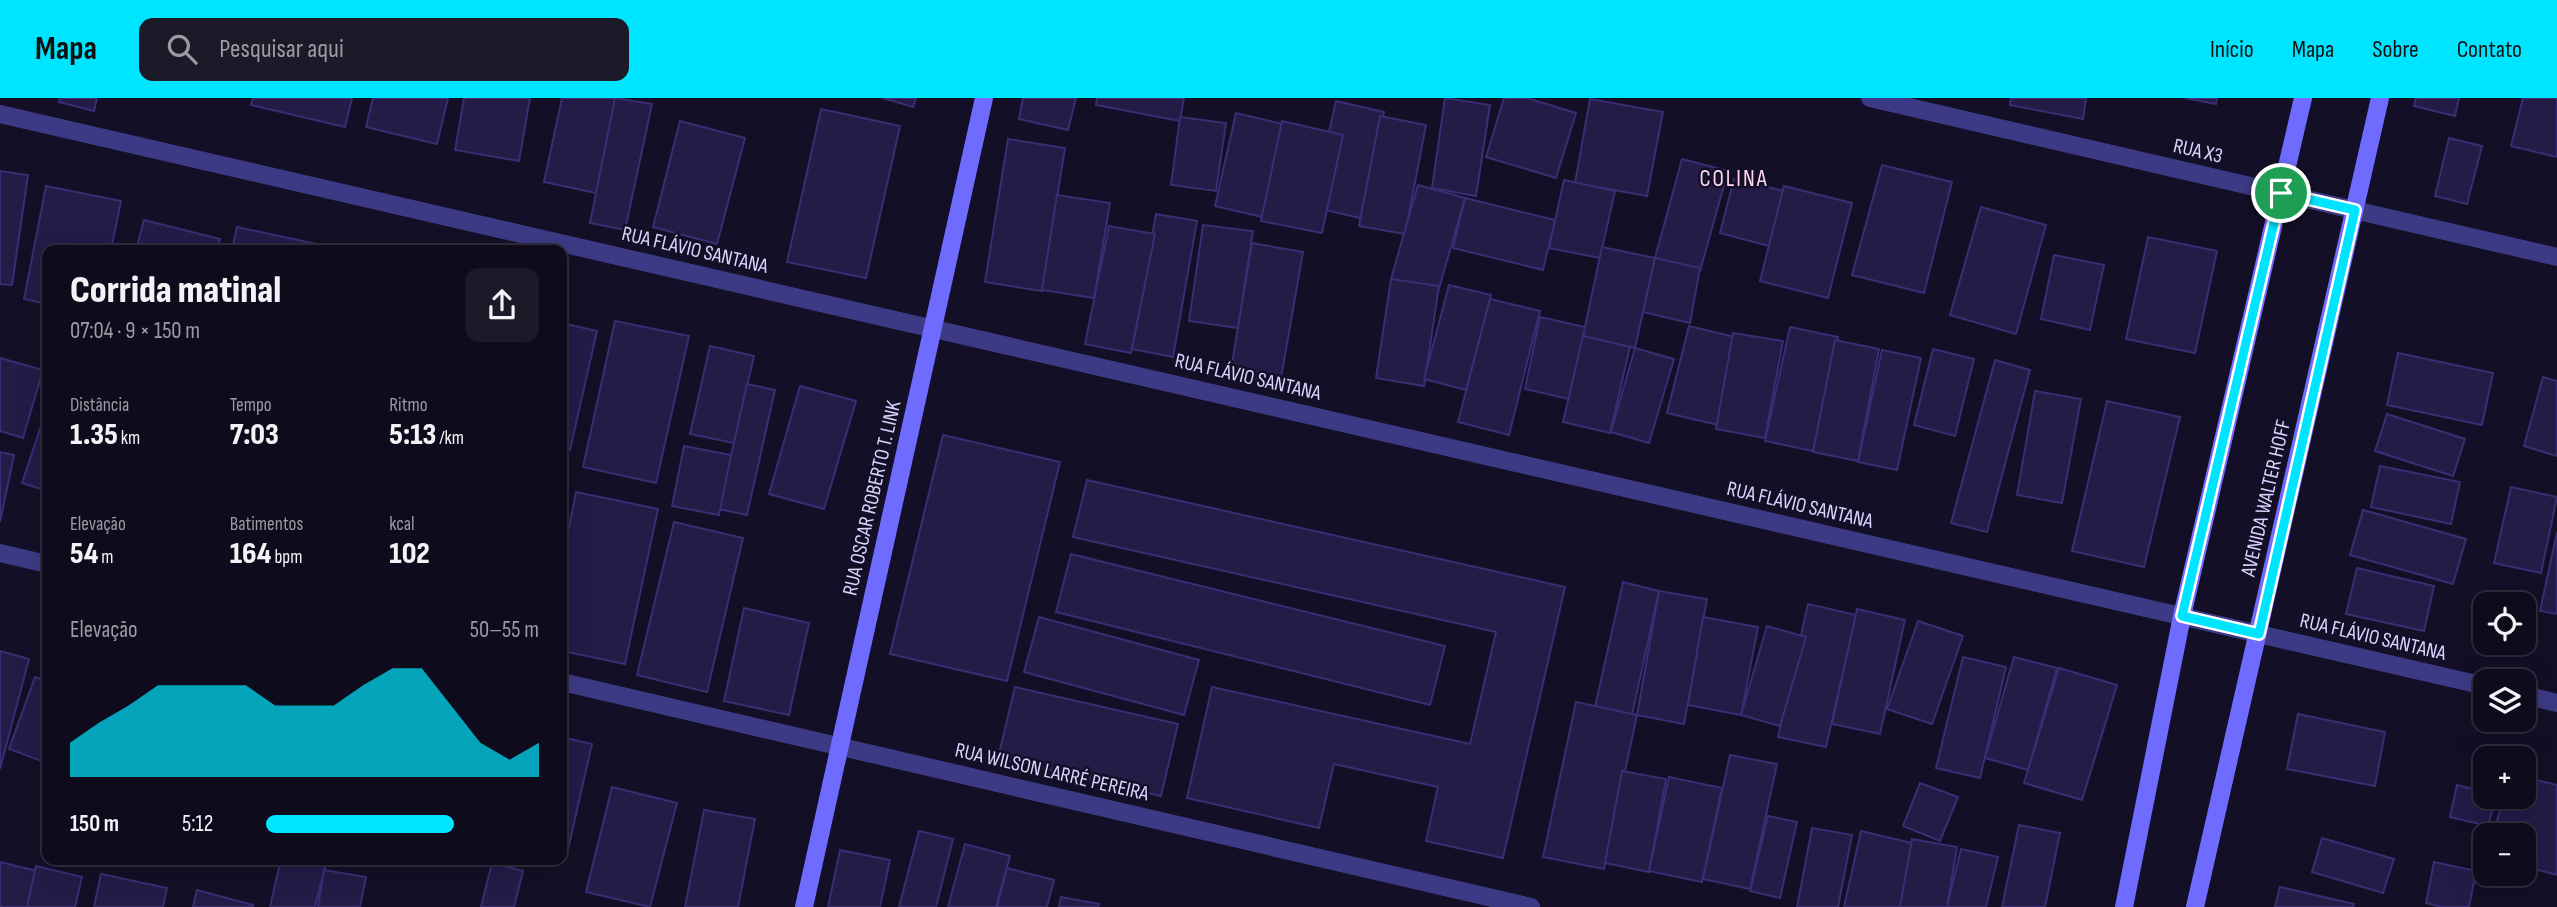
<!DOCTYPE html>
<html lang="pt">
<head>
<meta charset="utf-8">
<style>
  body { margin:0; font-family:"Sofia Sans Condensed",sans-serif; background:#1c1929; color:#f1f3f6; height:100vh; display:flex; flex-direction:column; font-size:26px; white-space:nowrap }
  * { box-sizing:border-box; margin:0 }
  p { font-size:23px; color:#9b9ba3 }
  .icon { flex:none; width:38px; height:38px; fill:none; stroke:currentColor; stroke-width:2; stroke-linecap:round; stroke-linejoin:round }
  .map { position:relative; flex:1; overflow:hidden }
  .details { position:absolute; left:42px; top:147px; width:525px; height:620px; display:flex; flex-direction:column; background:#0e0b1c; border-radius:14px; box-shadow:0 7px 28px #0002,0 0 0 2px #2e2b3b }
  .details>* { flex:none }
  .buttons { position:absolute; left:2473px; top:494px; display:grid; gap:14px }
  .buttons a { display:grid; place-items:center; width:63px; height:63px; border-radius:14px; background:#0e0b1c; box-shadow:0 7px 28px #0002,0 0 0 2px #2e2b3b; font-size:35px }
  .pin { position:absolute; display:grid; place-items:center; width:60px; height:60px; color:#fff; margin:-30px; border:4px solid #fff; border-radius:50%; box-shadow:0 2px 7px #0007 }
  .round { display:grid; place-items:center; flex:none; width:74px; height:74px; border-radius:14px; background:#1c1929 }
  .headline { display:flex; align-items:center; justify-content:space-between; height:119px; padding:0 28px }
  h1 { font-size:38px; font-weight:800; line-height:52px }
  .figures { display:grid; grid-template-columns:repeat(3,1fr); gap:10px; height:119px; padding:7px 28px }
  .figures div { display:grid; align-content:center }
  .figures b { font-size:30px; font-weight:800 }
  .figures small { font-size:19px; font-weight:400 }
  .figures p { font-size:19px }
  .chart { height:196px; padding:14px 28px }
  .chart p { display:flex; justify-content:space-between }
  .chart svg { width:100%; height:126px; margin-top:7px; fill:#00e5ff; opacity:.7 }
  ul { padding:0 28px; list-style:none; font-size:23px }
  li { display:grid; grid-template-columns:112px 84px 1fr; align-items:center; height:52px }
  li i { height:18px; border-radius:9px; background:#00e5ff }
  header { display:flex; align-items:center; gap:42px; box-sizing:border-box; height:98px; padding:0 35px; background:#00e5ff; color:#111 }
  header strong { font-size:33px }
  nav { display:flex; gap:38px; margin-inline-start:auto; font-size:24px }
  .search { width:490px; height:63px; background:#1c1929; display:flex; align-items:center; gap:18px; box-sizing:border-box; padding:0 24px; border-radius:14px; color:#9b9ba3; font-size:26px }
  .map>svg:first-child { display:block }
  .building { fill:#241b47; stroke:#3b2d73; stroke-width:2 }
  .lines { fill:none; stroke-linecap:round; stroke-linejoin:round }
  .street { stroke:#3d3a85; stroke-width:18 }
  .secondary { stroke:#6f6bff; stroke-width:18 }
  .route-casing { stroke:#fff; stroke-width:14 }
  .route { stroke:#00e5ff; stroke-width:9 }
  .labels { text-anchor:middle; dominant-baseline:central; stroke-width:5; stroke-linejoin:round; paint-order:stroke }
  .street-label { font-size:21px; fill:#d9d4ff; stroke:#130f26 }
  .neighbourhood-label { font-size:23px; letter-spacing:2px; fill:#ffd6f0; stroke:#130f26 }
</style>
</head>
<body>
<header>
<strong>Mapa</strong>
<div class="search"><svg class="icon" aria-label="search" viewBox="0 0 24 24"><circle cx="10" cy="10" r="6"/><path d="M15 15l6 6"/></svg>Pesquisar aqui</div>
<nav><a>Início</a><a>Mapa</a><a>Sobre</a><a>Contato</a></nav>
</header>
<div class="map">
<svg width="2557" height="809" viewBox="0 0 2557 809">
  <rect width="100%" height="100%" fill="#130f26"/>
  <!-- building -->
  <g class="building">
    <polygon points="60,0 97,0 94,13 59,4"/>
    <polygon points="253,0 352,0 345,29 251,7"/>
    <polygon points="373,0 448,0 437,46 366,29"/>
    <polygon points="464,0 530,0 519,63 455,52"/>
    <polygon points="562,0 616,0 596,95 544,84"/>
    <polygon points="615,0 652,6 625,132 590,125"/>
    <polygon points="883,0 916,0 913,9"/>
    <polygon points="1023,0 1076,0 1068,32 1019,21"/>
    <polygon points="1097,0 1184,0 1180,23 1096,7"/>
    <polygon points="1445,0 1490,7 1476,98 1432,90"/>
    <polygon points="1504,0 1527,0 1576,15 1556,80 1486,59"/>
    <polygon points="2011,0 2086,0 2083,21 2010,7"/>
    <polygon points="2185,0 2217,0 2216,6"/>
    <polygon points="2416,0 2459,0 2455,18 2414,8"/>
    <polygon points="2523,0 2557,0 2557,59 2511,48"/>
    <polygon points="1590,1 1663,14 1647,98 1575,85"/>
    <polygon points="1336,3 1384,14 1360,120 1312,109"/>
    <polygon points="821,11 900,28 866,180 787,164"/>
    <polygon points="1236,15 1283,26 1262,119 1215,108"/>
    <polygon points="1380,18 1426,27 1405,136 1359,128"/>
    <polygon points="1180,19 1226,25 1216,93 1171,87"/>
    <polygon points="680,23 745,40 717,146 653,129"/>
    <polygon points="1282,23 1343,37 1322,135 1261,123"/>
    <polygon points="2449,40 2482,48 2467,106 2435,98"/>
    <polygon points="1008,41 1065,50 1042,193 985,184"/>
    <polygon points="1682,61 1728,73 1700,173 1655,160"/>
    <polygon points="1882,67 1952,84 1924,195 1852,177"/>
    <polygon points="0,73 28,77 12,187 0,186"/>
    <polygon points="1734,81 1784,93 1769,148 1720,135"/>
    <polygon points="1564,82 1615,93 1600,160 1549,150"/>
    <polygon points="1418,87 1465,100 1438,194 1391,181"/>
    <polygon points="46,88 121,103 111,152 47,152 47,206 24,201"/>
    <polygon points="1784,88 1852,105 1828,200 1760,183"/>
    <polygon points="1057,97 1110,105 1094,200 1042,192"/>
    <polygon points="1465,100 1555,122 1543,172 1453,150"/>
    <polygon points="1981,109 2046,127 2016,236 1950,217"/>
    <polygon points="1156,116 1197,123 1173,259 1132,251"/>
    <polygon points="144,122 220,141 217,152 136,152"/>
    <polygon points="1203,127 1253,133 1238,230 1189,223"/>
    <polygon points="1109,128 1155,136 1131,255 1085,246"/>
    <polygon points="237,129 321,147 320,152 232,152"/>
    <polygon points="2148,139 2217,153 2195,255 2126,241"/>
    <polygon points="1252,145 1303,154 1280,286 1230,278"/>
    <polygon points="1602,149 1655,160 1635,250 1583,238"/>
    <polygon points="2054,157 2104,167 2090,232 2041,221"/>
    <polygon points="1655,160 1700,170 1690,225 1643,214"/>
    <polygon points="1391,181 1439,188 1424,288 1376,280"/>
    <polygon points="1449,187 1491,197 1466,292 1424,281"/>
    <polygon points="1490,201 1540,213 1509,337 1458,324"/>
    <polygon points="1540,219 1585,229 1569,301 1525,291"/>
    <polygon points="615,223 689,238 656,385 583,369"/>
    <polygon points="562,225 597,233 570,352 562,350"/>
    <polygon points="1689,228 1739,240 1718,327 1667,315"/>
    <polygon points="1790,229 1838,239 1813,353 1765,343"/>
    <polygon points="1733,235 1783,243 1765,340 1716,331"/>
    <polygon points="1583,238 1630,249 1610,335 1563,324"/>
    <polygon points="1835,242 1879,251 1858,363 1813,354"/>
    <polygon points="710,248 754,258 734,345 690,336"/>
    <polygon points="1635,250 1674,261 1649,345 1611,334"/>
    <polygon points="1933,251 1974,261 1955,338 1914,327"/>
    <polygon points="1882,252 1921,260 1897,372 1858,364"/>
    <polygon points="2398,255 2493,275 2482,327 2387,307"/>
    <polygon points="0,260 43,272 23,340 0,333"/>
    <polygon points="1995,262 2030,272 1987,434 1951,425"/>
    <polygon points="2543,279 2557,283 2557,358 2524,348"/>
    <polygon points="747,286 775,292 747,417 719,411"/>
    <polygon points="800,288 856,303 824,411 769,396"/>
    <polygon points="2035,293 2081,301 2062,405 2017,397"/>
    <polygon points="2107,303 2180,319 2144,469 2072,453"/>
    <polygon points="2387,316 2465,341 2453,378 2375,353"/>
    <polygon points="41,328 47,330 47,393 22,385"/>
    <polygon points="943,337 1060,364 1007,583 890,556"/>
    <polygon points="684,348 731,357 719,417 672,408"/>
    <polygon points="0,354 14,357 0,424"/>
    <polygon points="2380,368 2460,384 2451,426 2371,409"/>
    <polygon points="1087,382 1565,489 1503,760 1426,743 1438,689 1334,666 1319,730 1187,700 1212,589 1470,646 1496,534 1073,439"/>
    <polygon points="2511,389 2557,399 2541,475 2494,465"/>
    <polygon points="576,394 658,411 625,566 562,553 562,465"/>
    <polygon points="2363,412 2466,441 2453,486 2350,457"/>
    <polygon points="674,424 743,440 707,594 637,577"/>
    <polygon points="2557,434 2557,516 2540,513"/>
    <polygon points="1071,456 1445,548 1430,607 1056,514"/>
    <polygon points="2357,470 2434,488 2424,533 2346,516"/>
    <polygon points="1623,484 1659,493 1632,617 1595,609"/>
    <polygon points="1659,493 1707,501 1684,626 1637,617"/>
    <polygon points="1808,506 1856,517 1826,649 1778,639"/>
    <polygon points="744,510 809,525 789,617 724,603"/>
    <polygon points="1857,511 1905,522 1880,636 1832,626"/>
    <polygon points="1039,519 1199,562 1184,617 1024,574"/>
    <polygon points="1703,519 1758,529 1741,617 1688,607"/>
    <polygon points="1918,523 1963,538 1932,626 1887,611"/>
    <polygon points="1767,528 1806,539 1780,628 1741,617"/>
    <polygon points="0,553 29,561 0,671"/>
    <polygon points="1963,559 2006,569 1980,680 1936,670"/>
    <polygon points="2014,559 2057,570 2028,672 1985,660"/>
    <polygon points="2059,570 2117,587 2082,702 2024,685"/>
    <polygon points="35,579 47,583 47,665 9,651"/>
    <polygon points="1015,589 1178,626 1161,698 998,660"/>
    <polygon points="1576,604 1637,617 1604,771 1543,759"/>
    <polygon points="2298,616 2385,634 2375,688 2287,671"/>
    <polygon points="562,639 592,646 567,756 562,755"/>
    <polygon points="1730,657 1777,666 1750,791 1703,781"/>
    <polygon points="1622,673 1666,681 1649,774 1605,765"/>
    <polygon points="1669,679 1722,690 1702,784 1649,773"/>
    <polygon points="2524,679 2557,687 2557,777 2524,768 2524,737 2493,737 2504,698 2524,698"/>
    <polygon points="1920,685 1958,699 1940,743 1903,728"/>
    <polygon points="2457,687 2485,694 2485,698 2496,698 2488,728 2450,719"/>
    <polygon points="612,689 677,705 650,809 586,794"/>
    <polygon points="704,712 755,721 738,809 685,809"/>
    <polygon points="1768,718 1797,724 1780,800 1750,793"/>
    <polygon points="2019,727 2060,735 2045,809 2002,809"/>
    <polygon points="1812,730 1852,737 1838,809 1797,809"/>
    <polygon points="919,733 953,741 936,809 899,809"/>
    <polygon points="1861,733 1916,746 1901,809 1844,809"/>
    <polygon points="2322,740 2394,761 2383,795 2312,774"/>
    <polygon points="1912,741 1957,749 1947,809 1900,809"/>
    <polygon points="965,746 1010,758 996,809 948,809"/>
    <polygon points="1961,751 1998,759 1986,809 1947,809"/>
    <polygon points="840,752 890,762 880,809 828,809"/>
    <polygon points="281,761 327,761 315,809 270,809"/>
    <polygon points="0,764 37,773 28,809 0,809"/>
    <polygon points="2434,764 2476,773 2469,809 2442,809 2426,805"/>
    <polygon points="492,765 523,773 514,809 481,809"/>
    <polygon points="36,768 82,779 75,809 27,809"/>
    <polygon points="1007,770 1054,782 1047,809 997,809"/>
    <polygon points="324,772 366,779 360,809 318,809"/>
    <polygon points="101,776 167,790 163,809 94,809"/>
    <polygon points="2280,789 2354,806 2353,809 2275,809"/>
    <polygon points="197,792 253,807 253,809 193,809"/>
    <polygon points="1061,799 1099,806 1098,809 1059,809"/>
  </g>
  <g class="lines">
    <!-- street -->
    <g class="street">
      <polyline points="1870,0 2557,159"/>
      <polyline points="0,16 2485,588"/>
      <polyline points="0,455 47,466"/>
      <polyline points="562,584 1531,809"/>
      <polyline points="2524,597 2557,605"/>
    </g>
    <!-- secondary -->
    <g class="secondary">
      <polyline points="804,809 984,0"/>
      <polyline points="2124,809 2182,518 2303,0"/>
      <polyline points="2195,809 2380,0"/>
    </g>
  </g>
  <g class="lines">
    <defs>
      <polygon id="route" points="2281,95 2355,112 2259,536 2182,518"/>
    </defs>
    <!-- route casing -->
    <use href="#route" class="route-casing"/>
    <!-- route -->
    <use href="#route" class="route"/>
  </g>
  <g class="labels">
    <!-- street labels -->
    <g class="street-label">
      <text transform="translate(2198 53) rotate(13)">RUA X3</text>
      <text transform="translate(695 152) rotate(13)">RUA FLÁVIO SANTANA</text>
      <text transform="translate(1248 279) rotate(13)">RUA FLÁVIO SANTANA</text>
      <text transform="translate(872 400) rotate(-77)">RUA OSCAR ROBERTO T. LINK</text>
      <text transform="translate(2266 400) rotate(-77)">AVENIDA WALTER HOFF</text>
      <text transform="translate(1800 407) rotate(13)">RUA FLÁVIO SANTANA</text>
      <text transform="translate(2373 539) rotate(13)">RUA FLÁVIO SANTANA</text>
      <text transform="translate(1052 674) rotate(13)">RUA WILSON LARRÉ PEREIRA</text>
    </g>
    <!-- neighbourhood labels -->
    <g class="neighbourhood-label">
      <text x="1734" y="81">COLINA</text>
    </g>
  </g>
</svg>
<div class="buttons">
<a><svg class="icon" aria-label="locate" viewBox="0 0 24 24"><circle cx="12" cy="12" r="6"/><path d="M12 2v4M12 18v4M2 12h4M18 12h4"/></svg></a>
<a><svg class="icon" aria-label="layers" viewBox="0 0 24 24"><path d="M12 4l9 5-9 5-9-5zM3 14l9 5 9-5"/></svg></a>
<a>+</a>
<a>−</a>
</div>
<div class="pin" style="left:2281px;top:95px;background:#1e9e55"><svg class="icon" aria-label="arrive" viewBox="0 0 24 24"><path d="M6 21V4h12l-3 4 3 4H6"/></svg></div>
<section class="details">
<div class="headline"><div><h1>Corrida matinal</h1><p>07:04 · 9 × 150 m</p></div><a class="round"><svg class="icon" aria-label="share" viewBox="0 0 24 24"><path d="M12 15V3M7 8l5-5 5 5M5 13v7h14v-7"/></svg></a></div>
<div class="figures">
<div><p>Distância</p><b>1.35<small> km</small></b></div>
<div><p>Tempo</p><b>7:03</b></div>
<div><p>Ritmo</p><b>5:13<small> /km</small></b></div>
</div>
<div class="figures">
<div><p>Elevação</p><b>54<small> m</small></b></div>
<div><p>Batimentos</p><b>164<small> bpm</small></b></div>
<div><p>kcal</p><b>102</b></div>
</div>
<div class="chart"><p><span>Elevação</span>50–55 m</p>
<svg viewBox="0 0 160 44" preserveAspectRatio="none"><path d="M0 44V32L10 25L20 19L30 12L40 12L50 12L60 12L70 19L80 19L90 19L100 12L110 6L120 6L130 19L140 32L150 38L160 32V44z"/></svg>
</div>
<ul>
<li><b>150 m</b>5:12<i style="width:69%"></i></li>
</ul>
</section>
</div>
</body>
</html>
